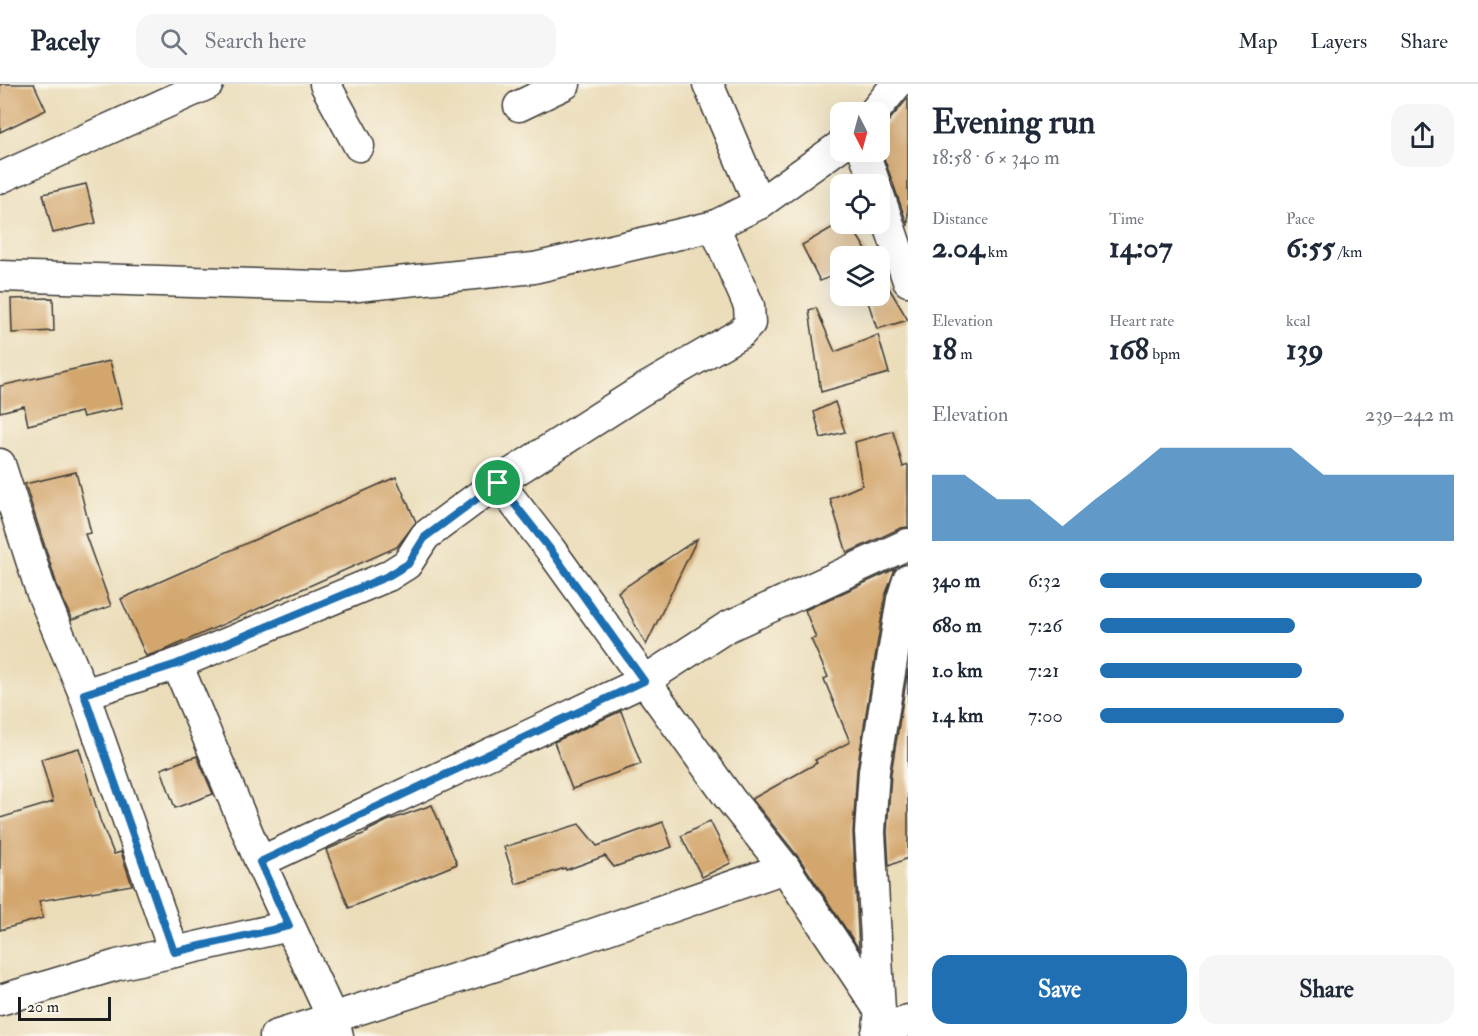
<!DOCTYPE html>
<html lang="en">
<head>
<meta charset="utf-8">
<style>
  body { margin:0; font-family:"IM FELL Double Pica",serif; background:#f6f6f7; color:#1f2937; height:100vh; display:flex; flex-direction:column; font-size:22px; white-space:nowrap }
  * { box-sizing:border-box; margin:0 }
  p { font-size:20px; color:#747a83 }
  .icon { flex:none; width:33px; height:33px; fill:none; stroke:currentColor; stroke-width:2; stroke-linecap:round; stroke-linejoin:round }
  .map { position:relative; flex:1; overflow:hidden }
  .details { display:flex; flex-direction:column; background:#fff; width:570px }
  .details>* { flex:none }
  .needle { width:39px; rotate:174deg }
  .controls { position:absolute; left:830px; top:18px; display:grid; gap:12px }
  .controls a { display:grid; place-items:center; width:60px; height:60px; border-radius:12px; background:#fff; box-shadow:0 6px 24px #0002; font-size:30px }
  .scale { position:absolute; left:18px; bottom:15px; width:93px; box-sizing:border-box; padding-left:6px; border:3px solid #1c1c1c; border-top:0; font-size:16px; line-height:21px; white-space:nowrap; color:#1c1c1c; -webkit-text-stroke:4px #fbf7ec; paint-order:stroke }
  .pin { position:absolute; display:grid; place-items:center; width:51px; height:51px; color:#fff; margin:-26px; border:3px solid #fff; border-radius:50%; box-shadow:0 2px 6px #0007 }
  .round { display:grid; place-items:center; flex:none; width:63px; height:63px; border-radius:18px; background:#f6f6f7 }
  .overview { display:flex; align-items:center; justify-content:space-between; height:102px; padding:0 24px }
  h1 { font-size:33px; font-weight:800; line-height:45px }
  .figures { display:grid; grid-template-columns:repeat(3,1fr); gap:9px; height:102px; padding:6px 24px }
  .figures div { display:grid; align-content:center }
  .figures b { font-size:30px; font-weight:800 }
  .figures small { font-size:16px; font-weight:400 }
  .figures p { font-size:16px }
  .chart { height:168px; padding:12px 24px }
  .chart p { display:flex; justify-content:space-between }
  .chart svg { width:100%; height:108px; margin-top:6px; fill:#1f6fb2; opacity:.7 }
  .primary-button { display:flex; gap:12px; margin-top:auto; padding:12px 24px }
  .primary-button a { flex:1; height:69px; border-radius:18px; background:#1f6fb2; color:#fff; font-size:24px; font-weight:800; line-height:69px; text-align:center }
  .primary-button a+a { background:#f6f6f7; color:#1f2937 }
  ul { padding:0 24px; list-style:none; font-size:20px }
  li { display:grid; grid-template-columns:96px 72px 1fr; align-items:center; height:45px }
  li i { height:15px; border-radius:8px; background:#1f6fb2 }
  header { display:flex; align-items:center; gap:36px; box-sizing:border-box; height:84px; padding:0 30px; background:#fff; border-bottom:2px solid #e0e1e3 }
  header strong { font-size:28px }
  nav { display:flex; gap:33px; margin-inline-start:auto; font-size:21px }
  .search { width:420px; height:54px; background:#f6f6f7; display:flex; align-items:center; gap:15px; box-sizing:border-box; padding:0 21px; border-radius:18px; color:#747a83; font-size:22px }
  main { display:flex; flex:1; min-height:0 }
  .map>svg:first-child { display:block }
  .building { fill:#d3a66d }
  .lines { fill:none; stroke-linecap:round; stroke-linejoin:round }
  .minor-casing { stroke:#3b3934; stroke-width:33 }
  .minor { stroke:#fff; stroke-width:30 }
  .route-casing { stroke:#fff; stroke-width:12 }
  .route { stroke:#1f6fb2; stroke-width:8 }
</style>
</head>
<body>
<header>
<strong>Pacely</strong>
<div class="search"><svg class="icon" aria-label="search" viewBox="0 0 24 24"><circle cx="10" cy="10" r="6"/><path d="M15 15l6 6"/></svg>Search here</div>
<nav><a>Map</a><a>Layers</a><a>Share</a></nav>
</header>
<main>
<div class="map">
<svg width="908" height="952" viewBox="0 0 908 952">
  <rect width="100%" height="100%" fill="#fbf7ec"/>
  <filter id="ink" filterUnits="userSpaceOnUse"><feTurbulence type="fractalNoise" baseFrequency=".0167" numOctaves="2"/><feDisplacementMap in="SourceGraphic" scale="12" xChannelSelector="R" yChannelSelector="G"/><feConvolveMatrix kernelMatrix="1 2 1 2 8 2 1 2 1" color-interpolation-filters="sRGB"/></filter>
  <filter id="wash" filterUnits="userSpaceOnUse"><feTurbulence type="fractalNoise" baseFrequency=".008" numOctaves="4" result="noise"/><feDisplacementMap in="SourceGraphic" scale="24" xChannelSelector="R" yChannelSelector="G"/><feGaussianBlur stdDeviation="1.35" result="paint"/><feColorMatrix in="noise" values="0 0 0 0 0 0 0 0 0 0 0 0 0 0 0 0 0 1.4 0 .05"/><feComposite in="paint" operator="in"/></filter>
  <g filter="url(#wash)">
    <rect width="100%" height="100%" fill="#ebddba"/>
    <g id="blocks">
      <!-- building -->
      <g class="building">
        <polygon points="0,0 34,0 46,26 0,48"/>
        <polygon points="908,14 908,142 879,60 879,44 887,39"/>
        <polygon points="86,100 96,139 53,149 43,110"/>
        <polygon points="840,139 850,140 870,172 840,172 840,189 820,197 802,161"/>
        <polygon points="879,187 908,236 877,245 866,212 879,212"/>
        <polygon points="53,214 54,247 12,249 11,215"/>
        <polygon points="816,224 835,268 878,251 889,289 821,308 809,226"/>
        <polygon points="110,277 122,324 83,333 81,328 28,341 24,322 0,328 0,302"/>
        <polygon points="835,318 845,348 821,354 814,328"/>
        <polygon points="893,347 903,383 908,381 908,443 901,444 847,469 830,415 862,401 855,358"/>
        <polygon points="76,388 91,449 85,450 111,522 72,536 57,501 25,400"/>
        <polygon points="396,393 416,438 397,463 165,566 146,572 121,515"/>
        <polygon points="697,455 646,561 618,508"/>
        <polygon points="895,485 885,512 857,686 853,749 859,865 799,774 752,715 817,679 815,676 850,658 824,595 828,593 811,555 816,554 805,526"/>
        <polygon points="908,585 908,774 889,782 887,748 891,689"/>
        <polygon points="621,627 641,680 572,705 554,658"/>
        <polygon points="79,664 100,736 114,770 121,768 132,801 39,817 43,834 0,846 0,734 53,718 41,675"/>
        <polygon points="197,672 213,710 175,724 161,685"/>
        <polygon points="432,721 457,780 349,824 326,766 368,748 367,747 387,737"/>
        <polygon points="710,737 731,779 702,793 681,752"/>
        <polygon points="663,738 672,763 614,783 605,772 566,786 565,784 516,800 504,763 579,740 597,762"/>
      </g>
    </g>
  </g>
  <g filter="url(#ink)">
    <use href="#blocks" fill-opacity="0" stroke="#3b3934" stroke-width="1.5"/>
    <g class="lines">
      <defs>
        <g id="minor">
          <polyline points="325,0 359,62"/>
          <polyline points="708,0 759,120"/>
          <polyline points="519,22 565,0"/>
          <polyline points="874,28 897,0"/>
          <polyline points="864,68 875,100"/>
          <polyline points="0,94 208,0"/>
          <polyline points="879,111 908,197"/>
          <polyline points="0,192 348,203 534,184 714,142 759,120 840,62"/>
          <polyline points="0,380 41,507 84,610 174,868"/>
          <polyline points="498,398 550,465 730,715 785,784 880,927"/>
          <polyline points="177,580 260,778 332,933 338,952"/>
          <polyline points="84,610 177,580 388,492 407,480 425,452 498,398 639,308 741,249 750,239 749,222 714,142"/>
          <polyline points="260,778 644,597 727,543 908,460"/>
          <polyline points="0,916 117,881 289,842"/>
          <polyline points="275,952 564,860 785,784"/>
          <polyline points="876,952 908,936"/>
          <polyline points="877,952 880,927 870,748 874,687 902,515 908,496"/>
        </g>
      </defs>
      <!-- minor casing -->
      <use href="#minor" class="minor-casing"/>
      <!-- minor -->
      <use href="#minor" class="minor"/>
    </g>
  </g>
  <g class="lines" filter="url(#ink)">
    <defs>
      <polygon id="route" points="498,399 550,465 644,597 260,778 289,842 174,868 84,610 177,580 388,492 408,480 425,453"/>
    </defs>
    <!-- route casing -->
    <use href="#route" class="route-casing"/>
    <!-- route -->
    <use href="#route" class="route"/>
  </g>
</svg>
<div class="controls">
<a><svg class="needle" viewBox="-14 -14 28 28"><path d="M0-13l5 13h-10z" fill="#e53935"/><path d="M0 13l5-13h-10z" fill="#747a83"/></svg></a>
<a><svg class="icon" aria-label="locate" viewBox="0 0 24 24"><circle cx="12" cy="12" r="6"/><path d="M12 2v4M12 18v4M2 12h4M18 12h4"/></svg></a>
<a><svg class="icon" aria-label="layers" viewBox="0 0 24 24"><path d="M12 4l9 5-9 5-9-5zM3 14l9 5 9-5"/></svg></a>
</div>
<div class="scale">20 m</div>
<div class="pin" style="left:498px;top:399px;background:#1e9e55"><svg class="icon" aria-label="arrive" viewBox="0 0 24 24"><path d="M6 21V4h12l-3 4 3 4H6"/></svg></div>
</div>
<section class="details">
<div class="overview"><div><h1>Evening run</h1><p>18:58 · 6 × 340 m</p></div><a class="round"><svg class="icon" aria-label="share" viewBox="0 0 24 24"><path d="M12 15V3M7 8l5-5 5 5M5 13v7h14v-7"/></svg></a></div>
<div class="figures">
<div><p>Distance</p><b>2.04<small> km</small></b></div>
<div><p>Time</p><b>14:07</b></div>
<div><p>Pace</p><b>6:55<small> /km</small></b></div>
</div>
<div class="figures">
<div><p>Elevation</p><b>18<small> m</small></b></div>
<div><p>Heart rate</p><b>168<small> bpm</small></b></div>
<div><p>kcal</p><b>139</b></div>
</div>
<div class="chart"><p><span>Elevation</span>239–242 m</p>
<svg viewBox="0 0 160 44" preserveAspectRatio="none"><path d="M0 44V17L10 17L20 27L30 27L40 38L50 27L60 17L70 6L80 6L90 6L100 6L110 6L120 17L130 17L140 17L150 17L160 17V44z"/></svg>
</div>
<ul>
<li><b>340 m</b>6:32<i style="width:91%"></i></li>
<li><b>680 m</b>7:26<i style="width:55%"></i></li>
<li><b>1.0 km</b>7:21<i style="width:57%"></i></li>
<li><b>1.4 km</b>7:00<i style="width:69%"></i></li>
</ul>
<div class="primary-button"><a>Save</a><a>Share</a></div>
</section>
</main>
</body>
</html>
